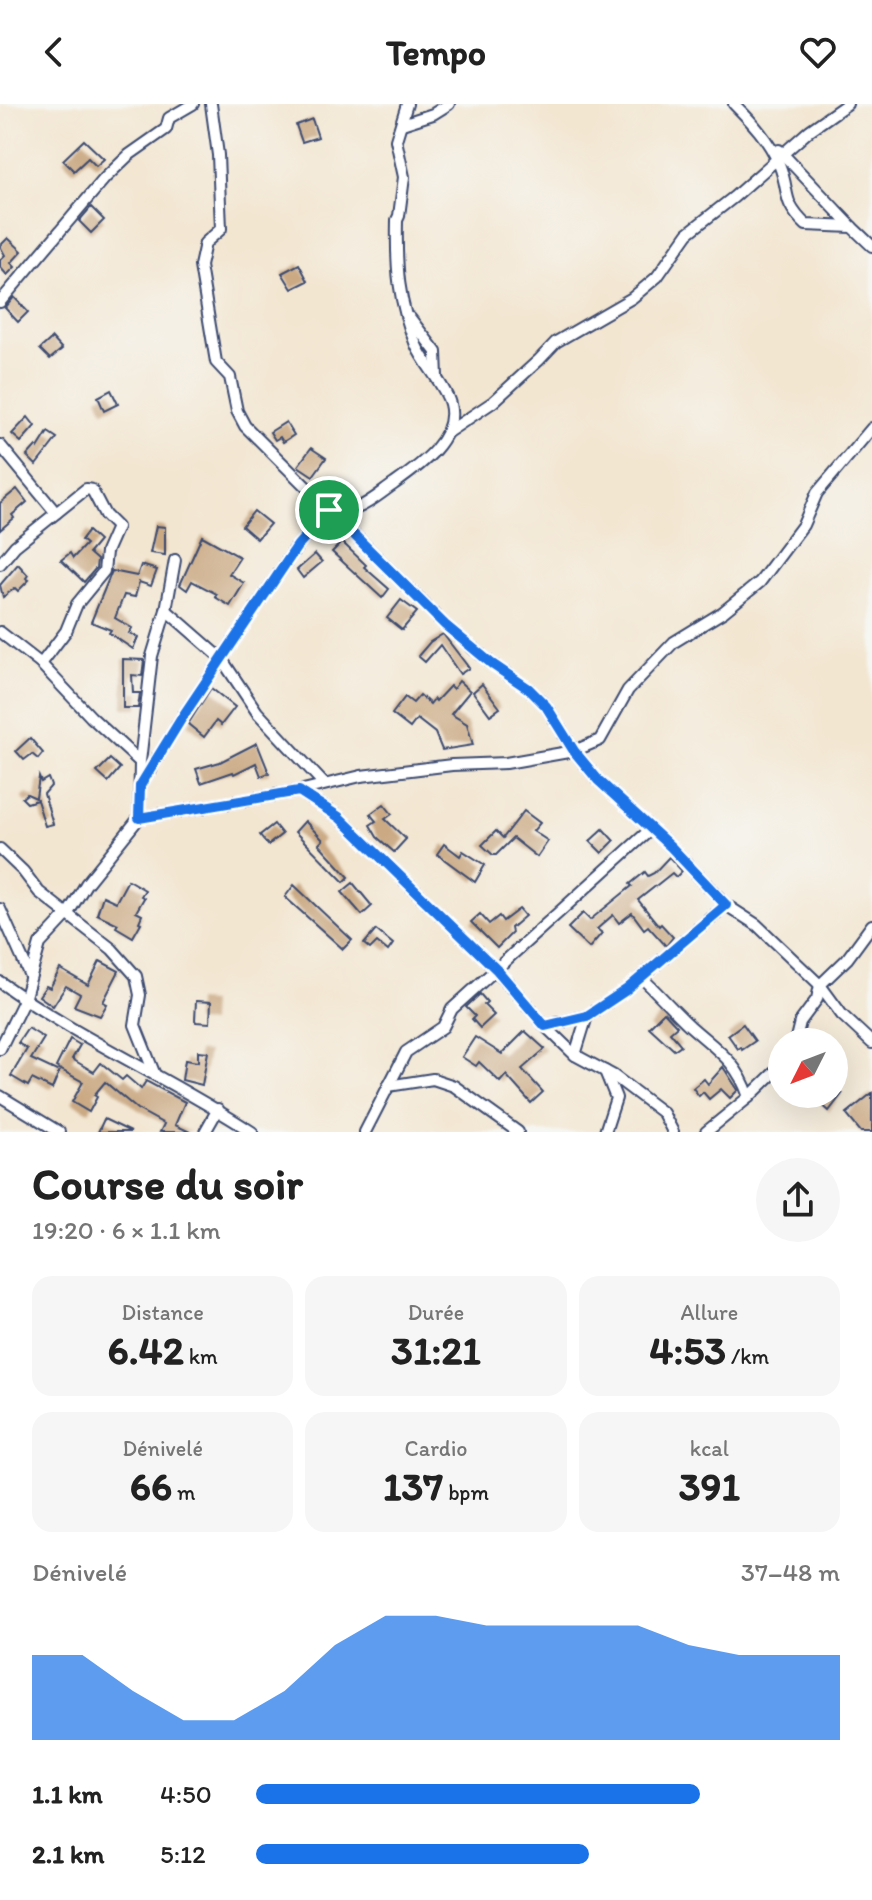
<!DOCTYPE html>
<html lang="fr">
<head>
<meta charset="utf-8">
<style>
  body { margin:0; font-family:Itim,sans-serif; background:#f6f6f6; color:#222; height:100vh; display:flex; flex-direction:column; font-size:30px; white-space:nowrap }
  * { box-sizing:border-box; margin:0 }
  p { font-size:26px; color:#767676 }
  .icon { flex:none; width:44px; height:44px; fill:none; stroke:currentColor; stroke-width:2; stroke-linecap:round; stroke-linejoin:round }
  .map { position:relative; height:1028px; overflow:hidden }
  .drawer { display:flex; flex-direction:column; background:#fff; flex:1 }
  .drawer>* { flex:none }
  .needle { width:52px; rotate:228deg }
  .fabs { position:absolute; left:768px; top:924px; display:grid; gap:16px }
  .fabs a { display:grid; place-items:center; width:80px; height:80px; border-radius:50%; background:#fff; box-shadow:0 8px 32px #0002; font-size:40px }
  .pin { position:absolute; display:grid; place-items:center; width:68px; height:68px; color:#fff; margin:-34px; border:4px solid #fff; border-radius:50%; box-shadow:0 2px 8px #0007 }
  .round { display:grid; place-items:center; flex:none; width:84px; height:84px; border-radius:42px; background:#f6f6f6 }
  .overview { display:flex; align-items:center; justify-content:space-between; height:136px; padding:0 32px }
  h1 { font-size:44px; font-weight:800; line-height:60px }
  .figures { display:grid; grid-template-columns:repeat(3,1fr); gap:12px; height:136px; padding:8px 32px }
  .figures div { display:grid; align-content:center; border-radius:20px; background:#f6f6f6; text-align:center }
  .figures b { font-size:40px; font-weight:800 }
  .figures small { font-size:22px; font-weight:400 }
  .figures p { font-size:22px }
  .chart { height:224px; padding:16px 32px }
  .chart p { display:flex; justify-content:space-between }
  .chart svg { width:100%; height:144px; margin-top:8px; fill:#1a73e8; opacity:.7 }
  ul { padding:0 32px; list-style:none; font-size:26px }
  li { display:grid; grid-template-columns:128px 96px 1fr; align-items:center; height:60px }
  li i { height:20px; border-radius:10px; background:#1a73e8 }
  header { display:flex; justify-content:space-between; align-items:center; height:104px; padding:0 32px; background:#fff; font-size:36px; font-weight:800 }
  .map>svg:first-child { display:block }
  .building { fill:#caa983 }
  .lines { fill:none; stroke-linecap:round; stroke-linejoin:round }
  .minor-casing { stroke:#3b4a6f; stroke-width:14 }
  .minor { stroke:#fff; stroke-width:10 }
  .route-casing { stroke:#fff; stroke-width:16 }
  .route { stroke:#1a73e8; stroke-width:10 }
</style>
</head>
<body>
<header><svg class="icon" aria-label="back" viewBox="0 0 24 24"><path d="M15 5l-7 7 7 7"/></svg>Tempo<svg class="icon" aria-label="heart" viewBox="0 0 24 24"><path d="M12 20l-8-8c-3-5 5-10 8-4 3-6 11-1 8 4z"/></svg></header>
<div class="map">
<svg width="872" height="1028" viewBox="0 0 872 1028">
  <rect width="100%" height="100%" fill="#f6f6f2"/>
  <filter id="ink" filterUnits="userSpaceOnUse"><feTurbulence type="fractalNoise" baseFrequency=".0125" numOctaves="2"/><feDisplacementMap in="SourceGraphic" scale="16" xChannelSelector="R" yChannelSelector="G"/><feConvolveMatrix kernelMatrix="1 2 1 2 8 2 1 2 1" color-interpolation-filters="sRGB"/></filter>
  <filter id="wash" filterUnits="userSpaceOnUse"><feTurbulence type="fractalNoise" baseFrequency=".006" numOctaves="4" result="noise"/><feDisplacementMap in="SourceGraphic" scale="32" xChannelSelector="R" yChannelSelector="G"/><feGaussianBlur stdDeviation="1.8" result="paint"/><feColorMatrix in="noise" values="0 0 0 0 0 0 0 0 0 0 0 0 0 0 0 0 0 1.4 0 .05"/><feComposite in="paint" operator="in"/></filter>
  <g filter="url(#wash)">
    <rect width="100%" height="100%" fill="#f3e6d1"/>
    <g id="blocks">
      <!-- building -->
      <g class="building">
        <polygon points="312,15 318,33 302,38 296,21"/>
        <polygon points="84,36 104,55 96,62 88,54 74,67 63,56"/>
        <polygon points="91,103 104,116 91,129 79,117"/>
        <polygon points="8,134 22,147 11,159 15,163 7,171 0,163 0,156 5,151 0,142"/>
        <polygon points="299,160 308,177 292,185 282,169"/>
        <polygon points="14,193 28,208 18,218 5,204"/>
        <polygon points="52,234 62,245 50,255 40,245"/>
        <polygon points="111,286 118,300 104,307 98,293"/>
        <polygon points="28,313 35,322 21,338 12,330"/>
        <polygon points="286,318 294,331 283,338 280,333 275,336 270,328"/>
        <polygon points="48,328 57,334 36,361 27,352 36,342 38,344"/>
        <polygon points="311,344 326,354 313,372 298,362"/>
        <polygon points="17,385 27,398 12,411 14,414 0,426 0,399"/>
        <polygon points="254,407 270,420 257,435 242,422"/>
        <polygon points="156,422 165,423 165,451 150,449"/>
        <polygon points="88,427 99,437 89,449 97,456 96,464 84,478 61,456 70,449 73,454 86,440 81,436"/>
        <polygon points="202,432 240,453 229,470 244,479 230,502 215,493 217,490 192,477 187,486 180,481"/>
        <polygon points="342,438 366,461 364,463 389,485 382,494 332,448"/>
        <polygon points="315,450 322,458 303,474 297,466"/>
        <polygon points="18,460 28,471 26,474 29,476 18,487 15,484 3,493 0,481"/>
        <polygon points="141,461 157,466 151,482 139,478 135,493 124,491 115,514 132,524 129,529 138,533 133,545 109,529 111,526 91,518 112,467 137,472"/>
        <polygon points="401,496 417,508 402,526 387,514"/>
        <polygon points="443,530 469,564 460,570 440,541 425,558 418,552 430,538"/>
        <polygon points="123,555 144,556 142,572 132,571 133,589 140,589 138,604 123,604"/>
        <polygon points="459,577 470,587 451,610 467,620 473,641 442,646 435,629 417,615 410,624 392,610 405,593 413,599 420,591 430,600 434,595 436,597 450,582 453,585"/>
        <polygon points="482,580 500,604 490,611 473,588"/>
        <polygon points="211,584 235,603 221,621 216,617 204,633 188,620"/>
        <polygon points="30,634 43,649 38,655 32,650 24,656 16,647"/>
        <polygon points="257,639 269,669 261,672 256,659 234,670 233,668 201,679 196,665 220,658"/>
        <polygon points="110,655 120,664 108,678 97,668"/>
        <polygon points="39,673 41,678 48,674 51,682 44,690 53,720 45,722 37,696 27,699 22,694 27,690 36,694"/>
        <polygon points="384,700 392,710 385,715 406,735 394,748 377,733 370,721 376,717 370,710"/>
        <polygon points="524,707 540,719 533,727 548,737 537,753 513,734 496,751 493,751 482,741 496,727 503,734"/>
        <polygon points="305,717 323,736 319,740 349,773 344,778 295,728"/>
        <polygon points="274,720 282,730 268,741 260,731"/>
        <polygon points="603,725 614,737 602,749 590,737"/>
        <polygon points="444,740 460,752 463,747 485,761 475,778 437,750"/>
        <polygon points="669,753 682,767 676,773 672,769 638,796 659,822 661,820 673,833 666,842 648,822 644,825 632,809 619,819 613,811 597,825 602,829 589,844 568,824 583,809 590,816 632,782 630,780 645,768 648,772 654,769"/>
        <polygon points="128,776 145,786 141,792 144,794 136,808 142,811 139,818 141,819 133,833 116,823 118,820 97,810 103,792 116,798"/>
        <polygon points="353,779 372,802 362,811 342,788"/>
        <polygon points="294,781 352,836 343,845 285,793"/>
        <polygon points="519,805 525,812 511,824 512,829 497,844 471,818 480,810 489,820 499,812 503,817"/>
        <polygon points="376,826 393,840 388,847 377,838 370,845 364,840"/>
        <polygon points="100,857 119,867 103,898 107,900 100,912 74,902 80,890 66,882 53,902 39,892 46,882 50,884 60,865 88,881"/>
        <polygon points="480,890 487,898 484,901 494,911 480,924 472,915 475,912 466,903"/>
        <polygon points="196,897 211,898 210,919 196,918 195,916"/>
        <polygon points="664,908 677,922 670,928 681,941 674,946 649,923"/>
        <polygon points="743,920 755,937 742,946 741,943 738,945 728,931"/>
        <polygon points="28,924 44,934 31,955 59,968 52,985 32,975 28,982 11,972 27,945 18,939"/>
        <polygon points="525,927 545,945 522,965 543,988 531,999 506,971 500,978 479,958 476,962 462,953 475,933 502,950"/>
        <polygon points="70,935 80,941 72,955 94,968 101,959 122,976 126,972 141,985 146,977 185,998 175,1021 190,1028 160,1028 164,1020 137,1005 105,978 94,991 97,993 89,1008 72,998 83,978 56,963"/>
        <polygon points="198,947 208,948 202,981 182,976 185,956 198,958"/>
        <polygon points="723,963 738,986 730,994 721,985 709,995 703,988 699,992 693,984 704,975 708,980"/>
        <polygon points="872,989 872,1028 861,1028 846,1010"/>
        <polygon points="825,990 842,990 829,1007 819,998"/>
        <polygon points="104,1015 131,1028 98,1028"/>
      </g>
    </g>
  </g>
  <g filter="url(#ink)">
    <use href="#blocks" fill-opacity="0" stroke="#3b4a6f" stroke-width="2"/>
    <g class="lines">
      <defs>
        <g id="minor">
          <polyline points="211,0 218,51 221,125 205,139 200,162 216,258 230,273 237,307 245,322 445,521 492,560 529,585 546,602 574,647 598,676 671,743 726,801 757,821 820,881 842,911 872,939"/>
          <path d="M 734,0 C 752,18 769,36 779,60 C 791,89 780,96 806,121 L 852,123 L 872,142"/>
          <polyline points="402,20 433,10 449,0"/>
          <polyline points="779,46 852,123"/>
          <polyline points="0,198 105,74 129,51 166,25 169,14 193,0"/>
          <polyline points="410,214 436,248 437,273"/>
          <polyline points="448,328 493,298 539,256 556,238 632,194 657,173 688,129 734,93 810,26 847,0"/>
          <polyline points="0,341 56,409"/>
          <polyline points="0,460 15,442 86,385 92,386 105,411 117,423 106,448 104,467 77,500 66,527 41,560"/>
          <polyline points="166,506 221,554 257,608 324,680"/>
          <polyline points="0,528 41,560 91,613 140,658 139,714"/>
          <polyline points="140,658 152,552 166,506 175,456"/>
          <path d="M 140,682 L 183,612 L 298,441 L 329,406 C 357,412 372,395 394,380 C 418,363 459,335 450,300 C 445,281 424,260 416,241 C 398,197 396,163 397,116 L 399,112 L 404,73 L 396,36 L 407,0"/>
          <polyline points="299,687 339,713 497,866 545,922 575,951 614,972 663,1009 673,1028"/>
          <polyline points="0,745 23,767 39,788 112,845 136,872 140,891 135,921 155,971"/>
          <polyline points="0,805 30,872"/>
          <path d="M 641,873 C 658,889 673,906 690,922 C 717,946 737,957 749,993"/>
          <path d="M 0,878 C 80,936 170,974 252,1028"/>
          <polyline points="545,922 587,912 626,886 726,801"/>
          <polyline points="795,938 800,918 817,895 820,881 847,855 872,821"/>
          <polyline points="0,945 24,896 40,840 67,811 86,780 139,714 299,687 361,672 452,661 506,659 574,647 600,636 628,586 674,538 723,508 760,478 803,421 817,389 872,324"/>
          <polyline points="575,951 587,912"/>
          <polyline points="388,982 433,975 454,982 518,1028"/>
          <polyline points="0,992 59,1028"/>
          <polyline points="205,1028 218,1005"/>
          <polyline points="365,1028 406,948 443,923 452,905 651,725"/>
          <polyline points="605,1028 616,994 605,967"/>
          <polyline points="706,1028 749,993 782,961"/>
        </g>
      </defs>
      <!-- minor casing -->
      <use href="#minor" class="minor-casing"/>
      <!-- minor -->
      <use href="#minor" class="minor"/>
    </g>
  </g>
  <g class="lines" filter="url(#ink)">
    <defs>
      <polygon id="route" points="329,406 445,521 492,560 529,585 546,602 574,647 598,676 671,743 726,801 626,886 587,912 545,922 497,866 339,713 299,687 139,714 140,682 183,612 298,441"/>
    </defs>
    <!-- route casing -->
    <use href="#route" class="route-casing"/>
    <!-- route -->
    <use href="#route" class="route"/>
  </g>
</svg>
<div class="fabs">
<a><svg class="needle" viewBox="-14 -14 28 28"><path d="M0-13l5 13h-10z" fill="#e53935"/><path d="M0 13l5-13h-10z" fill="#767676"/></svg></a>
</div>
<div class="pin" style="left:329px;top:406px;background:#1e9e55"><svg class="icon" aria-label="arrive" viewBox="0 0 24 24"><path d="M6 21V4h12l-3 4 3 4H6"/></svg></div>
</div>
<section class="drawer">
<div class="overview"><div><h1>Course du soir</h1><p>19:20 · 6 × 1.1 km</p></div><a class="round"><svg class="icon" aria-label="share" viewBox="0 0 24 24"><path d="M12 15V3M7 8l5-5 5 5M5 13v7h14v-7"/></svg></a></div>
<div class="figures">
<div><p>Distance</p><b>6.42<small> km</small></b></div>
<div><p>Durée</p><b>31:21</b></div>
<div><p>Allure</p><b>4:53<small> /km</small></b></div>
</div>
<div class="figures">
<div><p>Dénivelé</p><b>66<small> m</small></b></div>
<div><p>Cardio</p><b>137<small> bpm</small></b></div>
<div><p>kcal</p><b>391</b></div>
</div>
<div class="chart"><p><span>Dénivelé</span>37–48 m</p>
<svg viewBox="0 0 160 44" preserveAspectRatio="none"><path d="M0 44V18L10 18L20 29L30 38L40 38L50 29L60 15L70 6L80 6L90 9L100 9L110 9L120 9L130 15L140 18L150 18L160 18V44z"/></svg>
</div>
<ul>
<li><b>1.1 km</b>4:50<i style="width:76%"></i></li>
<li><b>2.1 km</b>5:12<i style="width:57%"></i></li>
</ul>
</section>
</body>
</html>
